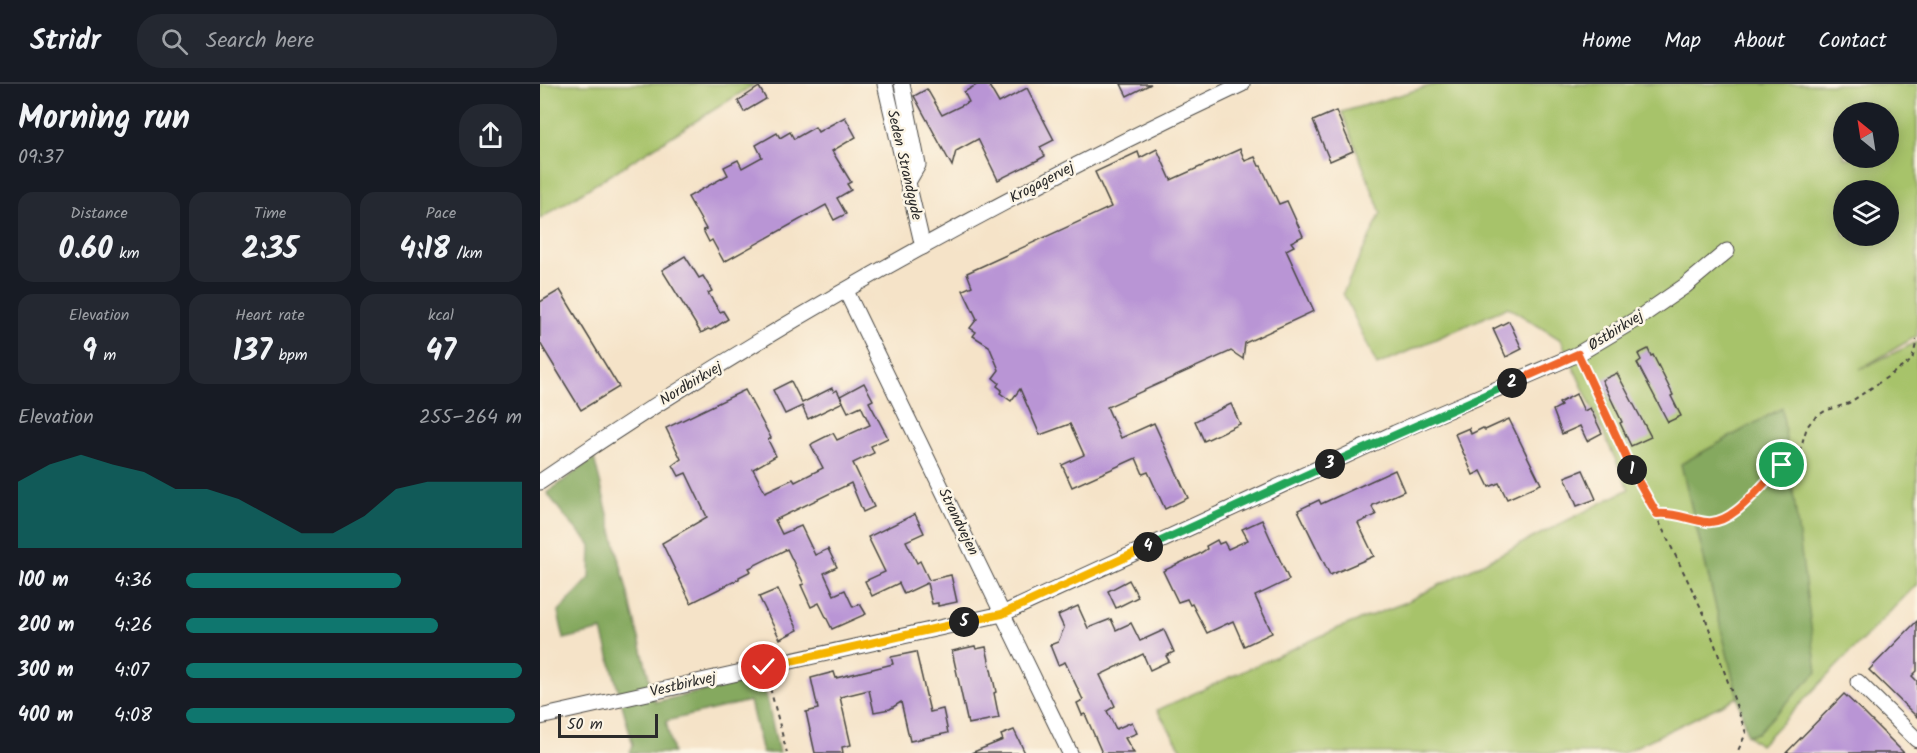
<!DOCTYPE html>
<html lang="en">
<head>
<meta charset="utf-8">
<style>
  body { margin:0; font-family:Kalam,sans-serif; background:#242831; color:#f1f3f6; height:100vh; display:flex; flex-direction:column; font-size:22px; white-space:nowrap }
  * { box-sizing:border-box; margin:0 }
  p { font-size:20px; color:#9ea1a6 }
  .icon { flex:none; width:33px; height:33px; fill:none; stroke:currentColor; stroke-width:2; stroke-linecap:round; stroke-linejoin:round }
  .map { position:relative; flex:1; overflow:hidden }
  .drawer { display:flex; flex-direction:column; background:#171b24; width:540px }
  .drawer>* { flex:none }
  .needle { width:39px; rotate:330deg }
  .buttons { position:absolute; left:1293px; top:18px; display:grid; gap:12px }
  .buttons a { display:grid; place-items:center; width:66px; height:66px; border-radius:50%; background:#171b24; box-shadow:0 3px 15px #0003; font-size:30px }
  .scale { position:absolute; left:18px; bottom:15px; width:100px; box-sizing:border-box; padding-left:6px; border:3px solid #2b2b2b; border-top:0; font-size:16px; line-height:21px; white-space:nowrap; color:#2b2b2b; -webkit-text-stroke:4px #fcf5e5; paint-order:stroke }
  .pin { position:absolute; display:grid; place-items:center; width:51px; height:51px; color:#fff; margin:-26px; border:3px solid #fff; border-radius:50%; box-shadow:0 2px 6px #0007 }
  .km { position:absolute; width:30px; height:30px; margin:-15px; border-radius:50%; background:#222; color:#fff; font-size:16px; line-height:30px; text-align:center }
  .round { display:grid; place-items:center; flex:none; width:63px; height:63px; border-radius:24px; background:#242831 }
  .overview { display:flex; align-items:center; justify-content:space-between; height:102px; padding:0 18px }
  h1 { font-size:33px; font-weight:700; line-height:45px }
  .stats { display:grid; grid-template-columns:repeat(3,1fr); gap:9px; height:102px; padding:6px 18px }
  .stats div { display:grid; align-content:center; border-radius:15px; background:#242831; text-align:center }
  .stats b { font-size:30px; font-weight:700 }
  .stats small { font-size:16px; font-weight:400 }
  .stats p { font-size:16px }
  .chart { height:168px; padding:12px 18px }
  .chart p { display:flex; justify-content:space-between }
  .chart svg { width:100%; height:108px; margin-top:6px; fill:#0f766e; opacity:.7 }
  ul { padding:0 18px; list-style:none; font-size:20px }
  li { display:grid; grid-template-columns:96px 72px 1fr; align-items:center; height:45px }
  li i { height:15px; border-radius:8px; background:#0f766e }
  header { display:flex; align-items:center; gap:36px; box-sizing:border-box; height:84px; padding:0 30px; background:#171b24; border-bottom:2px solid #363941 }
  header strong { font-size:28px }
  nav { display:flex; gap:33px; margin-inline-start:auto; font-size:21px }
  .search { width:420px; height:54px; background:#242831; display:flex; align-items:center; gap:15px; box-sizing:border-box; padding:0 21px; border-radius:24px; color:#9ea1a6; font-size:22px }
  main { display:flex; flex:1; min-height:0 }
  .map>svg:first-child { display:block }
  .green { fill:#a7c36a; stroke:#69774a; stroke-width:1.5; fill-rule:evenodd }
  .forest { fill:#85a95e; stroke:#586a44; stroke-width:1.5 }
  .building { fill:#b995d5 }
  .lines { fill:none; stroke-linecap:round; stroke-linejoin:round }
  .minor-casing { stroke:#494743; stroke-width:17 }
  .path { stroke:#494743; stroke-width:2; stroke-dasharray:4.5 4.5; stroke-linecap:butt }
  .minor { stroke:#fff; stroke-width:15 }
  .split-1-casing { stroke:#fff; stroke-width:12 }
  .split-2-casing { stroke:#fff; stroke-width:12 }
  .split-3-casing { stroke:#fff; stroke-width:12 }
  .split-4-casing { stroke:#fff; stroke-width:12 }
  .split-5-casing { stroke:#fff; stroke-width:12 }
  .split-6-casing { stroke:#fff; stroke-width:12 }
  .split-1 { stroke:#f0652b; stroke-width:8 }
  .split-2 { stroke:#f0652b; stroke-width:8 }
  .split-3 { stroke:#22a559; stroke-width:8 }
  .split-4 { stroke:#22a559; stroke-width:8 }
  .split-5 { stroke:#f5b400; stroke-width:8 }
  .split-6 { stroke:#f5b400; stroke-width:8 }
  .labels { text-anchor:middle; dominant-baseline:central; stroke-width:5; stroke-linejoin:round; paint-order:stroke }
  .street-label { font-size:15px; fill:#2b2b2b; stroke:#fcf5e5 }
</style>
</head>
<body>
<header>
<strong>Stridr</strong>
<div class="search"><svg class="icon" aria-label="search" viewBox="0 0 24 24"><circle cx="10" cy="10" r="6"/><path d="M15 15l6 6"/></svg>Search here</div>
<nav><a>Home</a><a>Map</a><a>About</a><a>Contact</a></nav>
</header>
<main>
<section class="drawer">
<div class="overview"><div><h1>Morning run</h1><p>09:37</p></div><a class="round"><svg class="icon" aria-label="share" viewBox="0 0 24 24"><path d="M12 15V3M7 8l5-5 5 5M5 13v7h14v-7"/></svg></a></div>
<div class="stats">
<div><p>Distance</p><b>0.60<small> km</small></b></div>
<div><p>Time</p><b>2:35</b></div>
<div><p>Pace</p><b>4:18<small> /km</small></b></div>
</div>
<div class="stats">
<div><p>Elevation</p><b>9<small> m</small></b></div>
<div><p>Heart rate</p><b>137<small> bpm</small></b></div>
<div><p>kcal</p><b>47</b></div>
</div>
<div class="chart"><p><span>Elevation</span>255–264 m</p>
<svg viewBox="0 0 160 44" preserveAspectRatio="none"><path d="M0 44V17L10 10L20 6L30 10L40 13L50 20L60 20L70 24L80 31L90 38L100 38L110 31L120 20L130 17L140 17L150 17L160 17V44z"/></svg>
</div>
<ul>
<li><b>100 m</b>4:36<i style="width:64%"></i></li>
<li><b>200 m</b>4:26<i style="width:75%"></i></li>
<li><b>300 m</b>4:07<i style="width:100%"></i></li>
<li><b>400 m</b>4:08<i style="width:98%"></i></li>
</ul>
</section>
<div class="map">
<svg width="1377" height="669" viewBox="0 0 1377 669">
  <rect width="100%" height="100%" fill="#fcf5e5"/>
  <filter id="ink" filterUnits="userSpaceOnUse"><feTurbulence type="fractalNoise" baseFrequency=".0167" numOctaves="2"/><feDisplacementMap in="SourceGraphic" scale="12" xChannelSelector="R" yChannelSelector="G"/><feConvolveMatrix kernelMatrix="1 2 1 2 8 2 1 2 1" color-interpolation-filters="sRGB"/></filter>
  <filter id="wash" filterUnits="userSpaceOnUse"><feTurbulence type="fractalNoise" baseFrequency=".008" numOctaves="4" result="noise"/><feDisplacementMap in="SourceGraphic" scale="24" xChannelSelector="R" yChannelSelector="G"/><feGaussianBlur stdDeviation="1.35" result="paint"/><feColorMatrix in="noise" values="0 0 0 0 0 0 0 0 0 0 0 0 0 0 0 0 0 1.4 0 .05"/><feComposite in="paint" operator="in"/></filter>
  <g filter="url(#wash)">
    <rect width="100%" height="100%" fill="#f5e3c8"/>
    <!-- green -->
    <g class="green">
      <polygon points="0,0 215,0 0,135"/>
      <path d="M 896,0 L 1377,0 L 1377,252 L 1320,285 L 1377,258 L 1377,500 L 1220,661 L 1207,651 L 1217,649 L 1141,380 L 1198,613 L 1083,669 L 644,669 L 617,626 L 801,543 L 864,519 L 1089,405 L 1021,256 L 968,223 L 837,281 L 803,209 L 841,129 L 802,28 ZM 1304,28 L 1348,28 L 1348,74 L 1304,74 ZM 1304,106 L 1348,106 L 1348,152 L 1304,152 Z"/>
    </g>
    <!-- forest -->
    <g class="forest">
      <polygon points="1242,324 1277,588 1217,649 1207,651 1141,380"/>
      <polygon points="54,374 115,618 222,594 239,669 222,669 210,617 126,637 133,669 90,669 93,661 62,546 24,555 18,528 50,494 51,461 26,434 7,409"/>
    </g>
    <g id="blocks">
      <!-- building -->
      <g class="building">
        <polygon points="438,0 448,0 459,19 487,4 514,56 500,63 505,72 498,76 458,96 438,55 416,67 412,82 374,12 387,5 402,31 429,18 424,8"/>
        <polygon points="581,0 611,0 587,12"/>
        <polygon points="219,3 226,15 204,28 198,17"/>
        <polygon points="796,27 813,67 790,77 773,37"/>
        <polygon points="305,33 316,53 292,67 311,98 307,100 311,106 297,114 306,130 294,136 286,121 184,178 172,156 169,158 163,146 166,145 148,113 188,91 184,83 198,76 202,84 222,73 216,61 237,49 240,54 250,48 254,55 275,43 278,48"/>
        <polygon points="617,65 631,96 700,65 705,77 715,73 719,82 721,82 739,120 747,117 763,152 751,158 754,162 746,166 774,227 705,259 703,275 691,267 567,323 581,354 614,339 648,414 625,425 608,388 603,390 596,374 532,403 522,381 544,371 530,340 500,351 480,305 471,317 460,309 462,306 457,302 459,299 453,294 459,286 449,262 433,252 436,248 430,244 437,235 423,206 432,202 427,189 571,123 555,88 598,68 600,74"/>
        <polygon points="145,172 159,194 163,192 172,207 168,209 180,228 183,227 188,235 171,246 168,245 161,249 122,186"/>
        <polygon points="20,206 79,303 41,326 0,259 0,218"/>
        <polygon points="969,237 982,265 966,273 953,245"/>
        <polygon points="1108,265 1111,272 1113,271 1133,311 1131,312 1141,332 1128,338 1097,279 1101,276 1098,270"/>
        <polygon points="1077,289 1111,353 1091,362 1080,339 1082,338 1062,296"/>
        <polygon points="251,297 262,319 292,304 294,308 297,306 303,318 268,335 262,322 245,330 233,306"/>
        <polygon points="324,299 333,316 329,318 348,354 331,362 334,369 313,379 334,423 323,428 311,399 235,436 242,450 261,442 275,471 288,465 297,483 284,489 294,511 305,506 313,523 320,520 326,530 292,545 279,519 271,523 261,501 264,500 247,465 209,484 211,487 199,493 199,495 151,519 122,459 167,433 146,389 139,392 133,381 141,375 126,344 205,306 231,354 228,356 236,372 213,385 225,408 253,395 255,398 283,384 271,361 273,359 293,349 297,356 330,341 321,322 308,328 300,312"/>
        <polygon points="1036,310 1044,327 1050,324 1062,349 1047,357 1040,342 1022,350 1013,326 1021,322 1019,319"/>
        <polygon points="691,320 700,340 664,357 655,337"/>
        <polygon points="969,335 1001,400 967,415 959,399 949,403 941,387 933,391 915,350 929,344 931,350 943,344 945,346"/>
        <polygon points="855,386 864,407 833,421 832,423 836,431 818,439 834,472 790,491 758,426 779,416 781,420"/>
        <polygon points="1043,386 1056,415 1037,422 1025,393"/>
        <polygon points="375,430 384,449 366,457 377,479 380,477 389,496 411,491 417,518 398,522 398,519 392,520 387,499 364,510 359,499 332,512 325,497 345,488 328,453"/>
        <polygon points="722,436 749,496 715,512 732,549 704,562 693,537 667,549 652,520 650,521 647,515 638,518 623,487 659,470 667,465 666,462 677,456 679,460 684,458 688,465 708,456 702,445"/>
        <polygon points="589,496 598,513 576,524 568,507"/>
        <polygon points="238,505 258,546 240,555 219,513"/>
        <polygon points="538,522 548,544 571,535 576,546 591,539 600,557 624,546 634,568 626,572 629,577 610,586 603,570 560,591 575,622 567,627 576,645 592,638 597,649 585,654 594,669 562,669 545,630 542,631 537,619 543,616 525,578 518,581 510,561 518,558 524,544 518,531"/>
        <polygon points="1377,537 1377,587 1372,592 1377,597 1377,633 1329,586"/>
        <polygon points="435,562 436,565 446,563 456,608 454,609 459,634 428,640 412,567"/>
        <polygon points="376,568 390,628 403,625 408,649 370,657 361,618 350,625 334,628 329,606 300,613 311,661 302,663 303,669 275,669 266,628 278,625 271,594 294,588 296,594 353,580 351,573"/>
        <polygon points="1304,610 1321,626 1364,669 1246,669"/>
        <polygon points="474,646 485,669 431,669 463,656 461,651"/>
      </g>
    </g>
  </g>
  <g filter="url(#ink)">
    <use href="#blocks" fill-opacity="0" stroke="#494743" stroke-width="1.5"/>
    <g class="lines">
      <defs>
        <g id="minor">
          <polyline points="345,0 383,163"/>
          <polyline points="362,0 378,81 368,98"/>
          <polyline points="306,207 530,669"/>
          <path d="M 0,398 C 221,246 460,114 702,0"/>
          <polyline points="1318,598 1377,656"/>
          <polyline points="0,633 462,530 855,349 1038,270 1100,233 1145,202 1187,167"/>
        </g>
      </defs>
      <!-- minor casing -->
      <use href="#minor" class="minor-casing"/>
      <!-- path -->
      <g class="path">
        <polyline points="1044,284 1164,530 1206,649 1197,669"/>
        <polyline points="1117,430 1126,429 1170,438 1187,433 1204,422 1214,409 1242,381 1254,375 1259,369 1267,343 1274,334 1285,327 1309,319 1368,279 1372,276 1377,256"/>
        <polyline points="228,596 247,669"/>
      </g>
      <!-- minor -->
      <use href="#minor" class="minor"/>
    </g>
  </g>
  <g class="lines" filter="url(#ink)">
    <defs>
      <path id="split-1" d="M 1092,386 L 1117,430 C 1134,428 1150,436 1167,438 C 1194,441 1223,398 1242,381"/>
      <polyline id="split-2" points="972,299 1038,270 1092,386"/>
      <polyline id="split-3" points="790,380 972,299"/>
      <polyline id="split-4" points="608,463 790,380"/>
      <polyline id="split-5" points="424,538 462,530 608,463"/>
      <polyline id="split-6" points="224,583 424,538"/>
    </defs>
    <!-- split-1 casing -->
    <use href="#split-1" class="split-1-casing"/>
    <!-- split-2 casing -->
    <use href="#split-2" class="split-2-casing"/>
    <!-- split-3 casing -->
    <use href="#split-3" class="split-3-casing"/>
    <!-- split-4 casing -->
    <use href="#split-4" class="split-4-casing"/>
    <!-- split-5 casing -->
    <use href="#split-5" class="split-5-casing"/>
    <!-- split-6 casing -->
    <use href="#split-6" class="split-6-casing"/>
    <!-- split-1 -->
    <use href="#split-1" class="split-1"/>
    <!-- split-2 -->
    <use href="#split-2" class="split-2"/>
    <!-- split-3 -->
    <use href="#split-3" class="split-3"/>
    <!-- split-4 -->
    <use href="#split-4" class="split-4"/>
    <!-- split-5 -->
    <use href="#split-5" class="split-5"/>
    <!-- split-6 -->
    <use href="#split-6" class="split-6"/>
  </g>
  <g class="labels">
    <!-- street labels -->
    <g class="street-label">
      <text transform="translate(364 81) rotate(77)">Seden Strandgyde</text>
      <text transform="translate(502 99) rotate(-28)">Krogagervej</text>
      <text transform="translate(1076 247) rotate(-32)">Østbirkvej</text>
      <text transform="translate(151 300) rotate(-31)">Nordbirkvej</text>
      <text transform="translate(418 438) rotate(64)">Strandvejen</text>
      <text transform="translate(143 601) rotate(-13)">Vestbirkvej</text>
    </g>
  </g>
</svg>
<div class="buttons">
<a><svg class="needle" viewBox="-14 -14 28 28"><path d="M0-13l5 13h-10z" fill="#e53935"/><path d="M0 13l5-13h-10z" fill="#9ea1a6"/></svg></a>
<a><svg class="icon" aria-label="layers" viewBox="0 0 24 24"><path d="M12 4l9 5-9 5-9-5zM3 14l9 5 9-5"/></svg></a>
</div>
<div class="scale">50 m</div>
<div class="pin" style="left:1242px;top:381px;background:#1e9e55"><svg class="icon" aria-label="arrive" viewBox="0 0 24 24"><path d="M6 21V4h12l-3 4 3 4H6"/></svg></div>
<div class="pin" style="left:224px;top:583px;background:#d93025"><svg class="icon" aria-label="check" viewBox="0 0 24 24"><path d="M5 12l5 5 9-10"/></svg></div>
<b class="km" style="left:1092px;top:386px">1</b>
<b class="km" style="left:972px;top:299px">2</b>
<b class="km" style="left:790px;top:380px">3</b>
<b class="km" style="left:608px;top:463px">4</b>
<b class="km" style="left:424px;top:538px">5</b>
</div>
</main>
</body>
</html>
